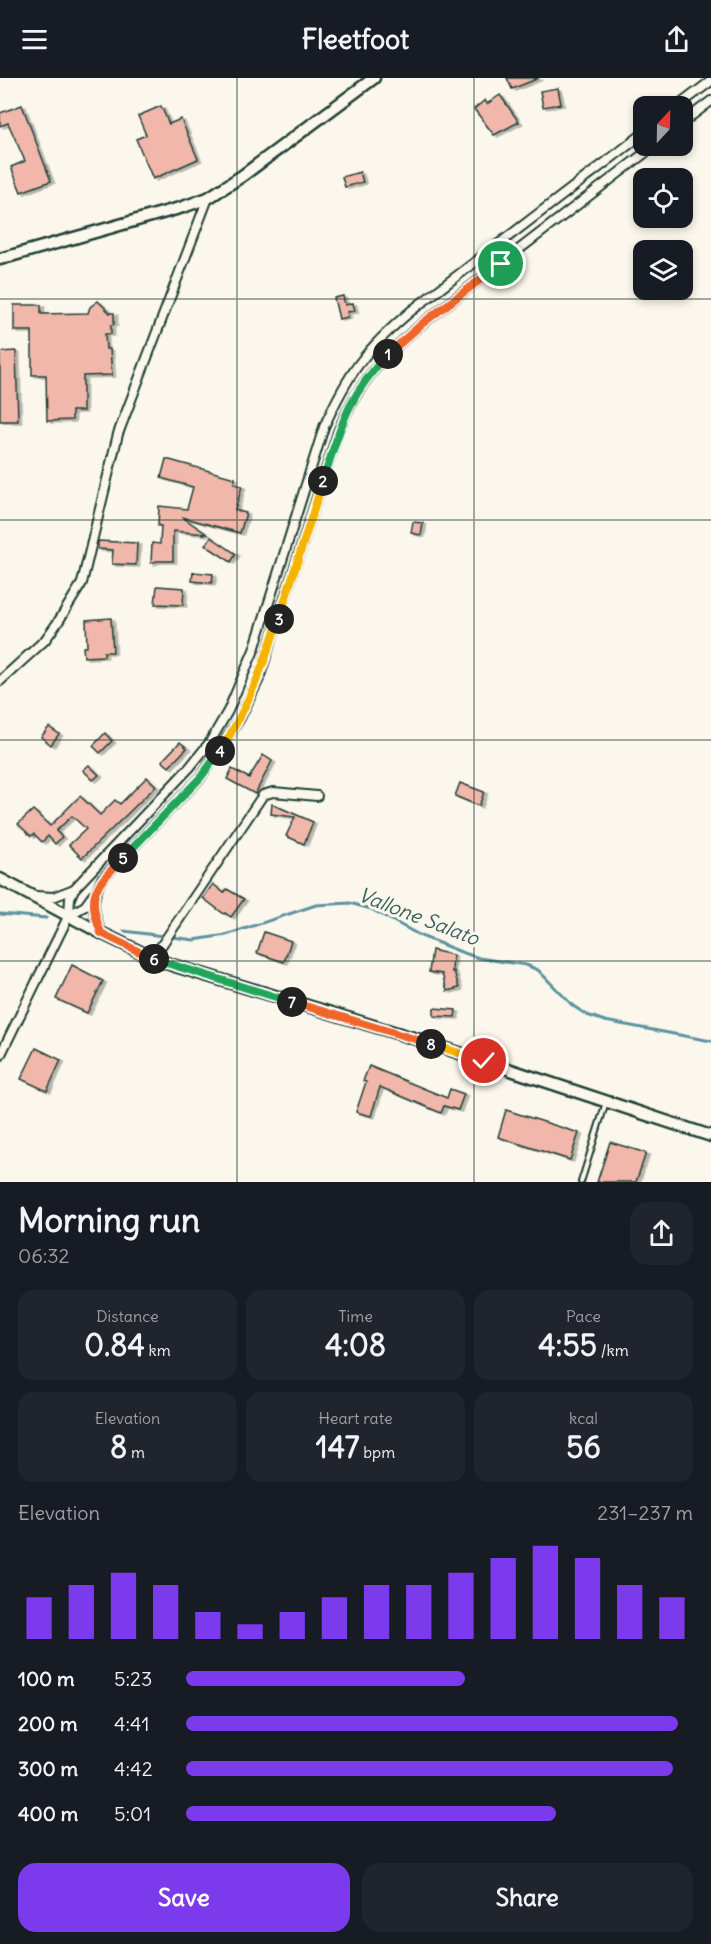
<!DOCTYPE html>
<html lang="en">
<head>
<meta charset="utf-8">
<style>
  body { margin:0; font-family:Delius,sans-serif; background:#20242c; color:#f1f3f6; height:100vh; display:flex; flex-direction:column; font-size:22px; white-space:nowrap }
  * { box-sizing:border-box; margin:0 }
  p { font-size:20px; color:#9ea1a6 }
  .icon { flex:none; width:33px; height:33px; fill:none; stroke:currentColor; stroke-width:2; stroke-linecap:round; stroke-linejoin:round }
  .map { position:relative; height:1104px; overflow:hidden }
  .details { display:flex; flex-direction:column; background:#171b24; flex:1 }
  .details>* { flex:none }
  .needle { width:39px; rotate:22deg }
  .fabs { position:absolute; left:633px; top:18px; display:grid; gap:12px }
  .fabs a { display:grid; place-items:center; width:60px; height:60px; border-radius:12px; background:#171b24; box-shadow:0 3px 9px #0003; font-size:30px }
  .pin { position:absolute; display:grid; place-items:center; width:51px; height:51px; color:#fff; margin:-26px; border:3px solid #fff; border-radius:50%; box-shadow:0 2px 6px #0007 }
  .km { position:absolute; width:30px; height:30px; margin:-15px; border-radius:50%; background:#222; color:#fff; font-size:16px; line-height:30px; text-align:center }
  .round { display:grid; place-items:center; flex:none; width:63px; height:63px; border-radius:18px; background:#20242c }
  .overview { display:flex; align-items:center; justify-content:space-between; height:102px; padding:0 18px }
  h1 { font-size:33px; font-weight:700; line-height:45px }
  .metrics { display:grid; grid-template-columns:repeat(3,1fr); gap:9px; height:102px; padding:6px 18px }
  .metrics div { display:grid; align-content:center; border-radius:15px; background:#20242c; text-align:center }
  .metrics b { font-size:30px; font-weight:700 }
  .metrics small { font-size:16px; font-weight:400 }
  .metrics p { font-size:16px }
  .chart { height:168px; padding:12px 18px }
  .chart p { display:flex; justify-content:space-between }
  .chart svg { width:100%; height:108px; margin-top:6px; stroke:#7c3aed; stroke-width:6 }
  .action { display:flex; gap:12px; margin-top:auto; padding:12px 18px }
  .action a { flex:1; height:69px; border-radius:18px; background:#7c3aed; color:#fff; font-size:24px; font-weight:700; line-height:69px; text-align:center }
  .action a+a { background:#20242c; color:#f1f3f6 }
  ul { padding:0 18px; list-style:none; font-size:20px }
  li { display:grid; grid-template-columns:96px 72px 1fr; align-items:center; height:45px }
  li i { height:15px; border-radius:8px; background:#7c3aed }
  header { display:flex; justify-content:space-between; align-items:center; height:78px; padding:0 18px; background:#171b24; font-size:27px; font-weight:700 }
  .map>svg:first-child { display:block }
  .lines { fill:none; stroke-linecap:round; stroke-linejoin:round }
  .stream { stroke:#5c929f; stroke-width:3 }
  .building { fill:#f1b7aa; stroke:#1f3d34; stroke-width:1.5; filter:url(#shadow) }
  .lane-casing { stroke:#1f3d34; stroke-width:8 }
  .street-casing { stroke:#1f3d34; stroke-width:12 }
  .secondary-casing { stroke:#1f3d34; stroke-width:15 }
  .lane { stroke:#fbf7ec; stroke-width:4 }
  .street { stroke:#fbf7ec; stroke-width:8 }
  .secondary { stroke:#fbf7ec; stroke-width:10 }
  .split-1-casing { stroke:#fff; stroke-width:12 }
  .split-2-casing { stroke:#fff; stroke-width:12 }
  .split-3-casing { stroke:#fff; stroke-width:12 }
  .split-4-casing { stroke:#fff; stroke-width:12 }
  .split-5-casing { stroke:#fff; stroke-width:12 }
  .split-6-casing { stroke:#fff; stroke-width:12 }
  .split-7-casing { stroke:#fff; stroke-width:12 }
  .split-8-casing { stroke:#fff; stroke-width:12 }
  .split-9-casing { stroke:#fff; stroke-width:12 }
  .split-1 { stroke:#f0652b; stroke-width:8 }
  .split-2 { stroke:#22a559; stroke-width:8 }
  .split-3 { stroke:#f5b400; stroke-width:8 }
  .split-4 { stroke:#f5b400; stroke-width:8 }
  .split-5 { stroke:#22a559; stroke-width:8 }
  .split-6 { stroke:#f0652b; stroke-width:8 }
  .split-7 { stroke:#22a559; stroke-width:8 }
  .split-8 { stroke:#f0652b; stroke-width:8 }
  .split-9 { stroke:#f5b400; stroke-width:8 }
  .grid { fill:none; stroke:#1f3d34; stroke-width:1.5; stroke-opacity:0.55 }
  .labels { text-anchor:middle; dominant-baseline:central; stroke-width:6; stroke-linejoin:round; paint-order:stroke }
  .water-label { font-size:20px; font-style:italic; fill:#386060; stroke:#fbf7ec }
</style>
</head>
<body>
<header><svg class="icon" aria-label="menu" viewBox="0 0 24 24"><path d="M4 6h16M4 12h16M4 18h16"/></svg>Fleetfoot<svg class="icon" aria-label="share" viewBox="0 0 24 24"><path d="M12 15V3M7 8l5-5 5 5M5 13v7h14v-7"/></svg></header>
<div class="map">
<svg width="711" height="1104" viewBox="0 0 711 1104">
  <defs>
    <filter id="shadow"><feDropShadow dx="3.5" dy="2" stdDeviation="0" flood-color="#0004"/></filter>
  </defs>
  <rect width="100%" height="100%" fill="#fbf7ec"/>
  <filter id="ink" filterUnits="userSpaceOnUse"><feTurbulence type="fractalNoise" baseFrequency=".0167" numOctaves="2"/><feDisplacementMap in="SourceGraphic" scale="12" xChannelSelector="R" yChannelSelector="G"/><feConvolveMatrix kernelMatrix="1 2 1 2 8 2 1 2 1" color-interpolation-filters="sRGB"/></filter>
  <g filter="url(#ink)">
    <g class="lines">
      <!-- stream -->
      <g class="stream">
        <polyline points="0,836 46,840"/>
        <polyline points="124,853 163,858"/>
        <polyline points="172,859 194,862 226,857 316,827 350,825 371,831 421,858 461,874 479,880 526,887 538,892 573,928 587,937 605,943 711,963"/>
      </g>
    </g>
    <!-- building -->
    <g class="building">
      <polygon points="507,0 539,0 512,11"/>
      <polygon points="558,10 561,26 543,29 540,13"/>
      <polygon points="500,17 519,44 494,57 474,31 485,22 487,26"/>
      <polygon points="22,27 51,103 21,114 11,89 25,83 8,45 0,48 0,35"/>
      <polygon points="161,28 169,46 181,41 198,81 153,101 136,61 146,57 138,38"/>
      <polygon points="360,94 363,104 345,109 342,99"/>
      <polygon points="343,218 345,227 353,225 355,233 347,234 348,239 339,241 334,220"/>
      <polygon points="98,223 110,235 114,235 114,246 111,247 111,256 105,256 106,271 110,271 112,297 83,298 83,333 72,333 72,342 47,343 46,297 32,297 32,253 14,253 14,227 41,227 41,236 88,235 90,229"/>
      <polygon points="16,273 18,343 0,343 0,274"/>
      <polygon points="166,381 235,400 234,406 242,408 235,432 246,435 240,455 182,439 207,456 173,453 173,483 157,483 151,485 152,465 160,466 161,448 158,448 159,428 187,431 193,409 161,400"/>
      <polygon points="413,444 423,445 421,457 411,455"/>
      <polygon points="211,459 236,476 231,484 205,467"/>
      <polygon points="98,463 137,465 136,487 112,486 113,472 98,471"/>
      <polygon points="193,494 213,496 212,505 192,503"/>
      <polygon points="157,508 184,510 183,527 155,526"/>
      <polygon points="111,540 113,574 104,574 104,578 84,579 83,569 87,569 86,542"/>
      <polygon points="49,649 59,656 51,667 41,659"/>
      <polygon points="105,655 112,663 100,675 93,668"/>
      <polygon points="180,664 187,670 169,689 162,683"/>
      <polygon points="263,677 272,683 255,716 227,701 232,691 249,700"/>
      <polygon points="89,687 99,697 93,702 83,692"/>
      <polygon points="147,699 156,708 82,780 69,767 86,751 72,738 56,753 62,759 55,766 48,758 42,764 34,756 31,758 18,746 33,732 50,748 80,718 100,737 115,722 120,726"/>
      <polygon points="460,705 484,714 479,728 455,718"/>
      <polygon points="272,726 313,744 304,766 286,758 295,739 271,736"/>
      <polygon points="213,806 224,815 227,811 244,821 231,839 225,835 224,836 203,820"/>
      <polygon points="264,854 291,863 284,884 257,875"/>
      <polygon points="432,872 453,877 452,894 454,893 459,910 447,913 442,896 429,894"/>
      <polygon points="72,887 103,903 87,935 56,921"/>
      <polygon points="434,930 456,932 455,939 434,938"/>
      <polygon points="36,970 61,982 47,1013 21,1001"/>
      <polygon points="369,988 447,1020 450,1011 464,1016 458,1032 444,1028 441,1035 380,1009 371,1038 356,1034 366,1004 363,1003"/>
      <polygon points="506,1032 579,1055 570,1082 498,1059"/>
      <polygon points="610,1064 646,1075 636,1104 597,1104"/>
    </g>
    <g class="lines">
      <defs>
        <polyline id="lane" points="581,1104 606,1024"/>
        <g id="street">
          <polyline points="678,28 711,3"/>
          <polyline points="682,45 711,23"/>
          <polyline points="0,603 45,562 58,544 82,505 118,356 208,120"/>
          <path d="M 36,818 L 53,819 L 74,811 L 190,689 L 210,664 L 228,633 L 254,572 L 324,349 C 348,295 366,271 411,233 L 644,55"/>
          <polyline points="69,837 85,828 93,817"/>
          <path d="M 101,855 C 93,832 90,823 102,801 L 201,699 L 239,642 L 259,601 L 338,354 C 359,303 381,280 423,245 L 654,68"/>
          <polyline points="153,880 263,717 273,714 317,718"/>
          <polyline points="0,978 69,837 70,820 74,811"/>
        </g>
        <g id="secondary">
          <polyline points="0,181 183,129 208,120 242,98 374,0"/>
          <polyline points="0,801 101,855 153,880 172,887 423,963 711,1058"/>
        </g>
      </defs>
      <!-- lane casing -->
      <use href="#lane" class="lane-casing"/>
      <!-- street casing -->
      <use href="#street" class="street-casing"/>
      <!-- secondary casing -->
      <use href="#secondary" class="secondary-casing"/>
      <!-- lane -->
      <use href="#lane" class="lane"/>
      <!-- street -->
      <use href="#street" class="street"/>
      <!-- secondary -->
      <use href="#secondary" class="secondary"/>
    </g>
  </g>
  <g class="lines" filter="url(#ink)">
    <defs>
      <polyline id="split-1" points="388,276 423,245 501,186"/>
      <path id="split-2" d="M 323,403 C 340,350 348,317 388,276"/>
      <polyline id="split-3" points="279,541 323,403"/>
      <path id="split-4" d="M 220,673 C 247,632 263,588 279,541"/>
      <polyline id="split-5" points="123,780 201,699 220,673"/>
      <path id="split-6" d="M 123,780 C 95,809 86,815 101,855 L 154,881"/>
      <polyline id="split-7" points="154,881 292,924"/>
      <polyline id="split-8" points="292,924 431,966"/>
      <polyline id="split-9" points="431,966 484,983"/>
    </defs>
    <!-- split-1 casing -->
    <use href="#split-1" class="split-1-casing"/>
    <!-- split-2 casing -->
    <use href="#split-2" class="split-2-casing"/>
    <!-- split-3 casing -->
    <use href="#split-3" class="split-3-casing"/>
    <!-- split-4 casing -->
    <use href="#split-4" class="split-4-casing"/>
    <!-- split-5 casing -->
    <use href="#split-5" class="split-5-casing"/>
    <!-- split-6 casing -->
    <use href="#split-6" class="split-6-casing"/>
    <!-- split-7 casing -->
    <use href="#split-7" class="split-7-casing"/>
    <!-- split-8 casing -->
    <use href="#split-8" class="split-8-casing"/>
    <!-- split-9 casing -->
    <use href="#split-9" class="split-9-casing"/>
    <!-- split-1 -->
    <use href="#split-1" class="split-1"/>
    <!-- split-2 -->
    <use href="#split-2" class="split-2"/>
    <!-- split-3 -->
    <use href="#split-3" class="split-3"/>
    <!-- split-4 -->
    <use href="#split-4" class="split-4"/>
    <!-- split-5 -->
    <use href="#split-5" class="split-5"/>
    <!-- split-6 -->
    <use href="#split-6" class="split-6"/>
    <!-- split-7 -->
    <use href="#split-7" class="split-7"/>
    <!-- split-8 -->
    <use href="#split-8" class="split-8"/>
    <!-- split-9 -->
    <use href="#split-9" class="split-9"/>
  </g>
  <!-- grid -->
  <path class="grid" d="M 237,0 L 237,1104M 474,0 L 474,1104M 0,221 L 711,221M 0,442 L 711,442M 0,662 L 711,662M 0,883 L 711,883"/>
  <g class="labels">
    <!-- water labels -->
    <g class="water-label">
      <text transform="translate(419 838) rotate(21)">Vallone Salato</text>
    </g>
  </g>
</svg>
<div class="fabs">
<a><svg class="needle" viewBox="-14 -14 28 28"><path d="M0-13l5 13h-10z" fill="#e53935"/><path d="M0 13l5-13h-10z" fill="#9ea1a6"/></svg></a>
<a><svg class="icon" aria-label="locate" viewBox="0 0 24 24"><circle cx="12" cy="12" r="6"/><path d="M12 2v4M12 18v4M2 12h4M18 12h4"/></svg></a>
<a><svg class="icon" aria-label="layers" viewBox="0 0 24 24"><path d="M12 4l9 5-9 5-9-5zM3 14l9 5 9-5"/></svg></a>
</div>
<div class="pin" style="left:501px;top:186px;background:#1e9e55"><svg class="icon" aria-label="arrive" viewBox="0 0 24 24"><path d="M6 21V4h12l-3 4 3 4H6"/></svg></div>
<div class="pin" style="left:484px;top:983px;background:#d93025"><svg class="icon" aria-label="check" viewBox="0 0 24 24"><path d="M5 12l5 5 9-10"/></svg></div>
<b class="km" style="left:388px;top:276px">1</b>
<b class="km" style="left:323px;top:403px">2</b>
<b class="km" style="left:279px;top:541px">3</b>
<b class="km" style="left:220px;top:673px">4</b>
<b class="km" style="left:123px;top:780px">5</b>
<b class="km" style="left:154px;top:881px">6</b>
<b class="km" style="left:292px;top:924px">7</b>
<b class="km" style="left:431px;top:966px">8</b>
</div>
<section class="details">
<div class="overview"><div><h1>Morning run</h1><p>06:32</p></div><a class="round"><svg class="icon" aria-label="share" viewBox="0 0 24 24"><path d="M12 15V3M7 8l5-5 5 5M5 13v7h14v-7"/></svg></a></div>
<div class="metrics">
<div><p>Distance</p><b>0.84<small> km</small></b></div>
<div><p>Time</p><b>4:08</b></div>
<div><p>Pace</p><b>4:55<small> /km</small></b></div>
</div>
<div class="metrics">
<div><p>Elevation</p><b>8<small> m</small></b></div>
<div><p>Heart rate</p><b>147<small> bpm</small></b></div>
<div><p>kcal</p><b>56</b></div>
</div>
<div class="chart"><p><span>Elevation</span>231–237 m</p>
<svg viewBox="0 0 160 44" preserveAspectRatio="none"><path d="M5 44V27M15 44V22M25 44V17M35 44V22M45 44V33M55 44V38M65 44V33M75 44V27M85 44V22M95 44V22M105 44V17M115 44V11M125 44V6M135 44V11M145 44V22M155 44V27"/></svg>
</div>
<ul>
<li><b>100 m</b>5:23<i style="width:55%"></i></li>
<li><b>200 m</b>4:41<i style="width:97%"></i></li>
<li><b>300 m</b>4:42<i style="width:96%"></i></li>
<li><b>400 m</b>5:01<i style="width:73%"></i></li>
</ul>
<div class="action"><a>Save</a><a>Share</a></div>
</section>
</body>
</html>
